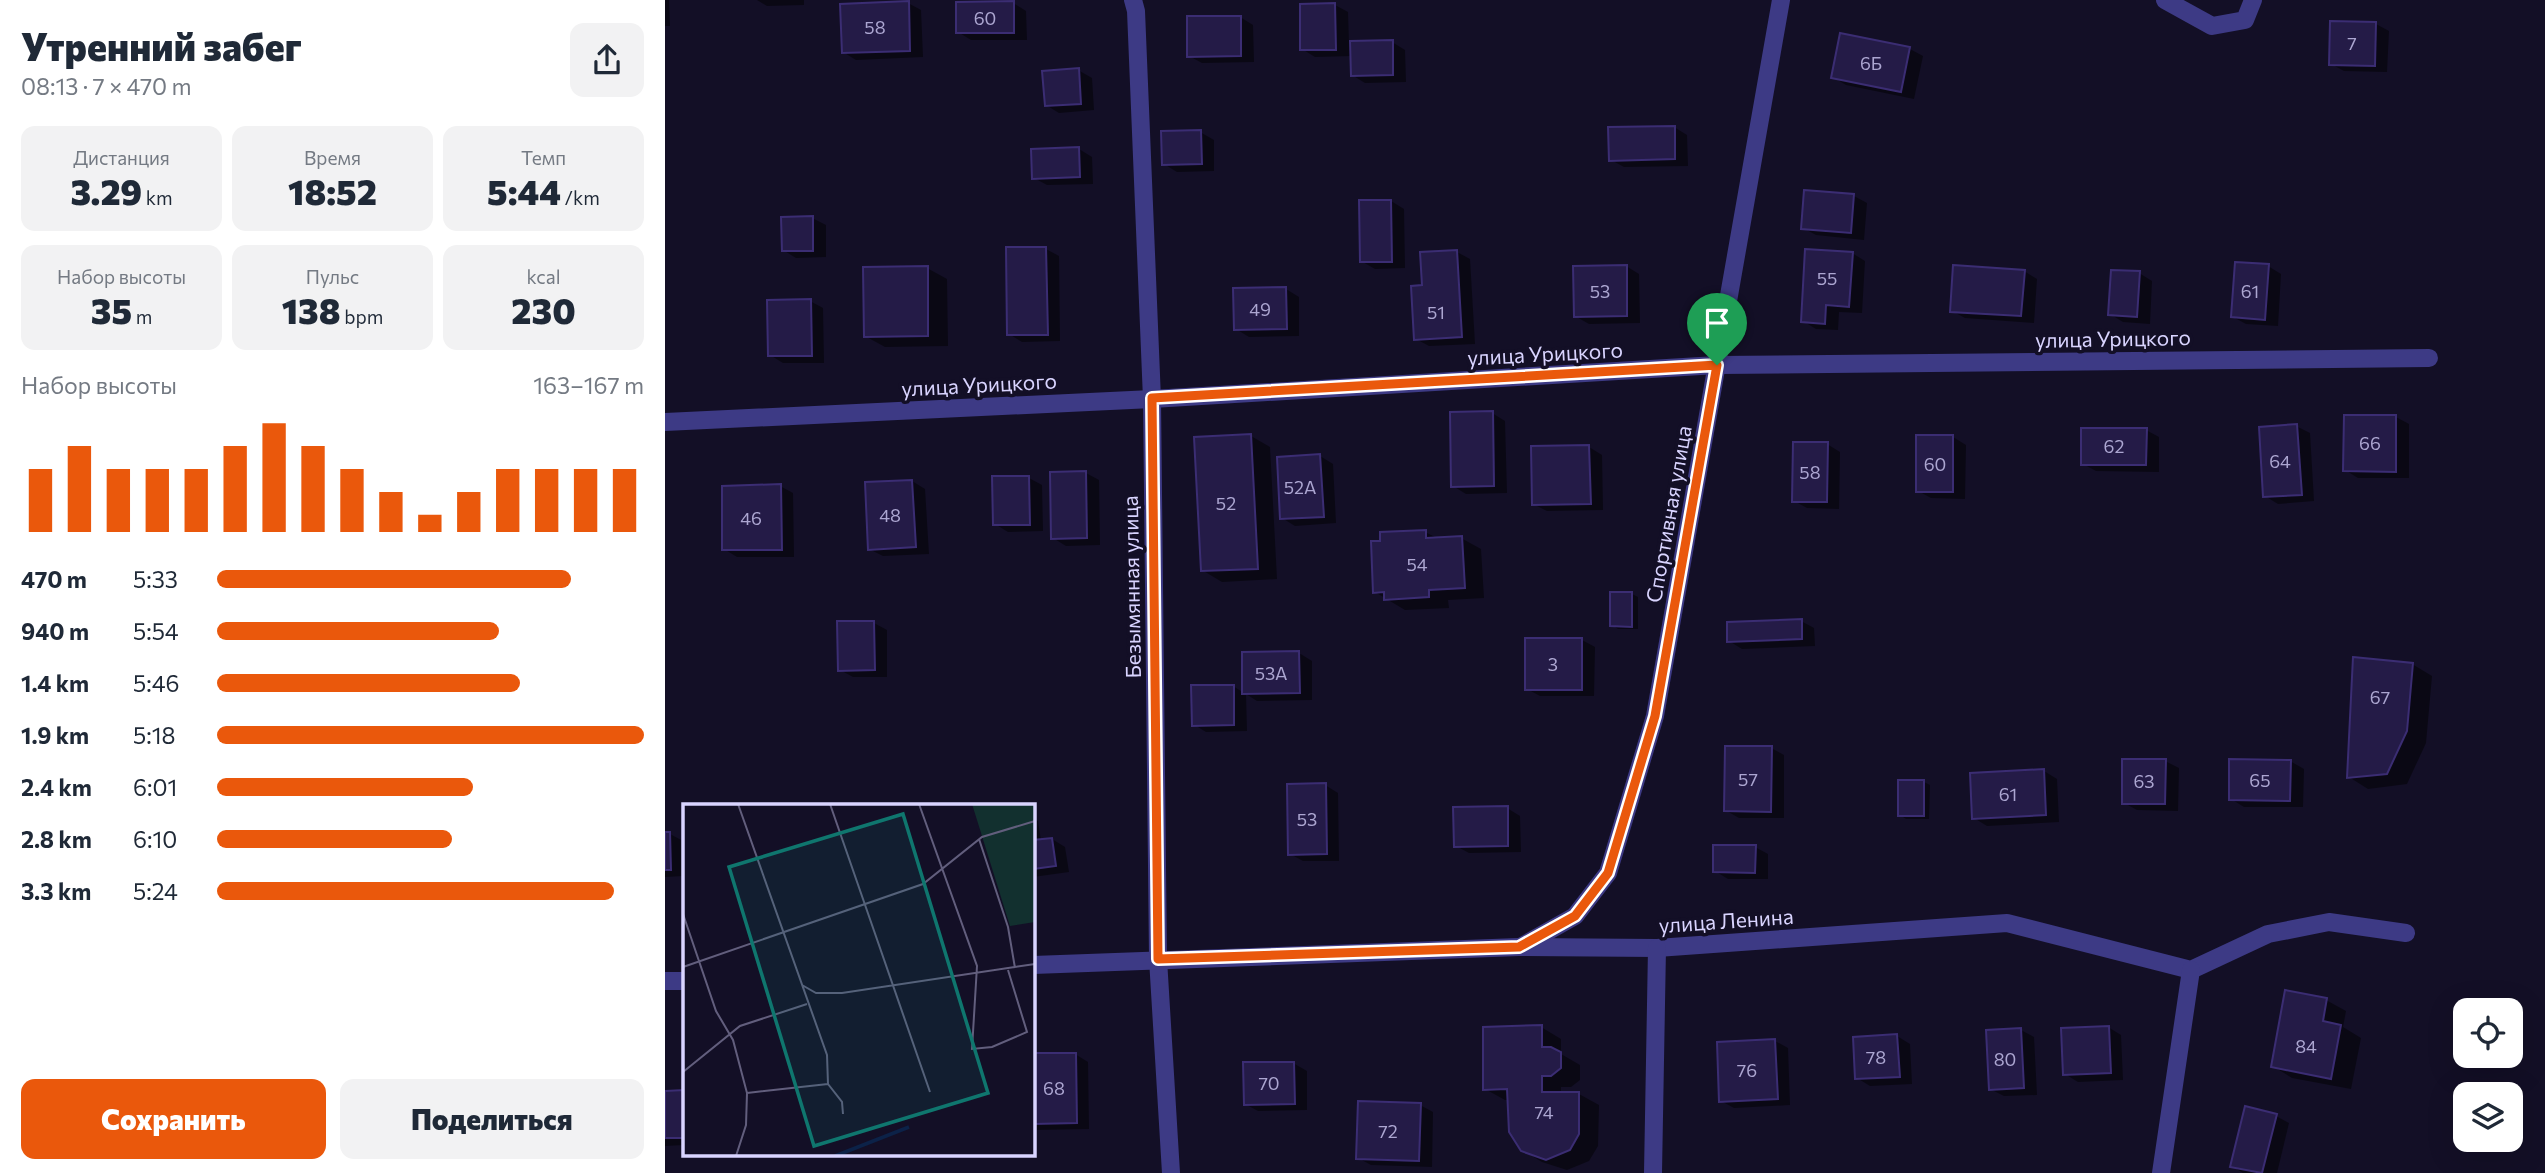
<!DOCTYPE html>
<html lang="ru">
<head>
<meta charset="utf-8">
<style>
  body { margin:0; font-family:Commissioner,sans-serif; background:#f2f2f3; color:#1f2937; height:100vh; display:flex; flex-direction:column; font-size:26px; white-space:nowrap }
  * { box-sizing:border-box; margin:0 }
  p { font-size:23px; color:#747a83 }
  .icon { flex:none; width:38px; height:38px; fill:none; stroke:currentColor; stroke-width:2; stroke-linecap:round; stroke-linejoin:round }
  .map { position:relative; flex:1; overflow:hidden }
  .panel { display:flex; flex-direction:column; background:#fff; width:665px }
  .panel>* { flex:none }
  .controls { position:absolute; left:1788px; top:998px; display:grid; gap:14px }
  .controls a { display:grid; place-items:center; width:70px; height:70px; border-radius:14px; background:#fff; box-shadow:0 7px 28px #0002; font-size:35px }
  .pin { position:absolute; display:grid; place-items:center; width:60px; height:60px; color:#fff; margin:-72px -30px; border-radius:50% 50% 50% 0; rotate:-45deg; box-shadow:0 0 7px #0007 }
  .pin .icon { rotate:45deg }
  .round { display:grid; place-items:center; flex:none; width:74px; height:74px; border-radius:14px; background:#f2f2f3 }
  .overview { display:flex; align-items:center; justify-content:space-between; height:119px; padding:0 21px }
  h1 { font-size:38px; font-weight:800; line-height:52px }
  .figures { display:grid; grid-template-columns:repeat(3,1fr); gap:10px; height:119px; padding:7px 21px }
  .figures div { display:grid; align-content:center; border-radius:14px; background:#f2f2f3; text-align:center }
  .figures b { font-size:35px; font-weight:800 }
  .figures small { font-size:19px; font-weight:400 }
  .figures p { font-size:19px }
  .chart { height:196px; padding:14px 21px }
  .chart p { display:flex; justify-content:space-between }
  .chart svg { width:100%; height:126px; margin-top:7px; stroke:#ea580c; stroke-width:6 }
  .action { display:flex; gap:14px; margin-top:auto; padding:14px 21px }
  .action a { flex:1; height:80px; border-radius:14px; background:#ea580c; color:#fff; font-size:28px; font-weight:800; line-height:80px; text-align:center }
  .action a+a { background:#f2f2f3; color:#1f2937 }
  ul { padding:0 21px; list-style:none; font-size:23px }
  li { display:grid; grid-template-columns:112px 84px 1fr; align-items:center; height:52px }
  li i { height:18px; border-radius:9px; background:#ea580c }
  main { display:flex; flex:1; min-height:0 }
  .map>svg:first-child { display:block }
  .shadow { fill:#0007 }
  .building { fill:#241b47; stroke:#3b2d73; stroke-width:2 }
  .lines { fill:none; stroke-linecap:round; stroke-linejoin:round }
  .minor { stroke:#3d3a85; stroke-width:18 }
  .route-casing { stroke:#fff; stroke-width:14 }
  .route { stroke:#ea580c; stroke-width:9 }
  .labels { text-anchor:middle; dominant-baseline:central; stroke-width:7; stroke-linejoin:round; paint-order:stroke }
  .number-label { font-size:18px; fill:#aca6d1 }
  .street-label { font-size:21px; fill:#d9d4ff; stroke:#130f26 }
  .inset-river { fill:none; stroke:#0c2248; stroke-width:3.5 }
  .inset-road { fill:none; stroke:#625e7d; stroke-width:2 }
  .view { fill:#0f766e; fill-opacity:0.15; stroke:#0f766e; stroke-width:3.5 }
  .inset-edge { fill:none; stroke:#d9d4ff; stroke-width:3.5 }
</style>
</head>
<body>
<main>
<section class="panel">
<div class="overview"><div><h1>Утренний забег</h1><p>08:13 · 7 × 470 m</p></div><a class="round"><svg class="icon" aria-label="share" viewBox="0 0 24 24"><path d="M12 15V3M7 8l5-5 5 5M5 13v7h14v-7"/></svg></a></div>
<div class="figures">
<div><p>Дистанция</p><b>3.29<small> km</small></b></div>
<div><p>Время</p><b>18:52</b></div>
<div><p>Темп</p><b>5:44<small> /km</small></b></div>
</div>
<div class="figures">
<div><p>Набор высоты</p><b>35<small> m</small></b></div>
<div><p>Пульс</p><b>138<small> bpm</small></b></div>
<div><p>kcal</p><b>230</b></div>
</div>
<div class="chart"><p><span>Набор высоты</span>163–167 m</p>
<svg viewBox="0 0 160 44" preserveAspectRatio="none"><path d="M5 44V22M15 44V14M25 44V22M35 44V22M45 44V22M55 44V14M65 44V6M75 44V14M85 44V22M95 44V30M105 44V38M115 44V30M125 44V22M135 44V22M145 44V22M155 44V22"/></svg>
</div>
<ul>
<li><b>470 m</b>5:33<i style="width:83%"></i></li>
<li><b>940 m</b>5:54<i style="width:66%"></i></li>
<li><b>1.4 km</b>5:46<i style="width:71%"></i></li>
<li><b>1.9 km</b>5:18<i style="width:100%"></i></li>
<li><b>2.4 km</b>6:01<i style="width:60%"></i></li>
<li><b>2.8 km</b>6:10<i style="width:55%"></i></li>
<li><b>3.3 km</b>5:24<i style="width:93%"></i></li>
</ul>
<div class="action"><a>Сохранить</a><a>Поделиться</a></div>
</section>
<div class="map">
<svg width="1880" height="1173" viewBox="0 0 1880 1173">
  <rect width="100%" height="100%" fill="#130f26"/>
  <!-- shadow -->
  <g class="shadow">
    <polygon points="0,0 4,0 5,26 0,26"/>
    <polygon points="92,0 139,0 139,5 102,6"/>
    <polygon points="243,3 256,10 258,57 191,60 178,52"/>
    <polygon points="348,3 361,11 362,40 306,40 293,32"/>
    <polygon points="670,5 683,12 684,43 727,42 740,50 741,82 700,83 687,75 687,56 650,57 637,49"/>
    <polygon points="575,17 588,25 589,62 537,63 524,56"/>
    <polygon points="1711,24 1724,31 1722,72 1679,71 1666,64"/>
    <polygon points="1177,35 1245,49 1258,56 1249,99 1181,85 1168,77"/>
    <polygon points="413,70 427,78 429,110 394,113 381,105"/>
    <polygon points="1009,127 1022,135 1023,166 959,167 946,160"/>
    <polygon points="535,132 549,140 549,171 512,172 499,164"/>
    <polygon points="414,149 427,157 428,184 382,185 369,178"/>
    <polygon points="1189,196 1202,203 1199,240 1151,235 1138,228"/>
    <polygon points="726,201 739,209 740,268 710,269 696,261"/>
    <polygon points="147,218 161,225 161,257 131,258 118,250"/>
    <polygon points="381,249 394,256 395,341 357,342 344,334"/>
    <polygon points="792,252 805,259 810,344 764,346 751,339 759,287"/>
    <polygon points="1187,253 1200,261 1197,313 1174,312 1173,330 1151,329 1138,321"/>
    <polygon points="961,266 974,274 975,323 924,324 910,316"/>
    <polygon points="1603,266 1616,274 1613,326 1581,324 1568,317"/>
    <polygon points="262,268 282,279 283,346 220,347 200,336"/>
    <polygon points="1359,271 1372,279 1369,323 1300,318 1287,311"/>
    <polygon points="1474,273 1487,281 1485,324 1458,322 1445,314"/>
    <polygon points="621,289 634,297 634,336 584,337 571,329"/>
    <polygon points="145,301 158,308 159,363 118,363 105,355"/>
    <polygon points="827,413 840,421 842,493 801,494 788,486"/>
    <polygon points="1731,417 1744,424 1744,478 1693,478 1680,470"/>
    <polygon points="1631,426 1645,433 1649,501 1613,504 1600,496"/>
    <polygon points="1481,430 1494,437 1494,472 1431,471 1418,464"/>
    <polygon points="586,436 605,447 612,579 557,582 537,570"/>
    <polygon points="1288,437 1301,445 1300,499 1266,498 1253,491"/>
    <polygon points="1162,444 1175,452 1174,509 1142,508 1129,501"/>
    <polygon points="924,447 937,455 938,510 882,511 868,504"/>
    <polygon points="655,456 668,464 671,523 630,526 617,518"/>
    <polygon points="421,473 434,480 435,545 401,546 388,538"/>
    <polygon points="364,478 377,485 378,531 343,532 330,524"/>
    <polygon points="247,481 260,489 264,554 218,556 204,549"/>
    <polygon points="115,486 128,493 129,557 72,557 59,549"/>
    <polygon points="760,532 774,539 796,538 816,549 819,598 783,600 784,608 740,610 710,592"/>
    <polygon points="967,594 973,597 973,629 953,629 947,625"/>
    <polygon points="1136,621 1149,628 1150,646 1077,649 1064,641"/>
    <polygon points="209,623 222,630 222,677 188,677 175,670"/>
    <polygon points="917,640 930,647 929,696 875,696 862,689"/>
    <polygon points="634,653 647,661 647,700 592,701 581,694 582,731 541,732 528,724 568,686 579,693"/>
    <polygon points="1747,664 1767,676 1761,743 1742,784 1703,789 1684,777"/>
    <polygon points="1106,748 1119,755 1119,818 1074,818 1060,810"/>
    <polygon points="1500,761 1514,768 1513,811 1472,810 1459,803"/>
    <polygon points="1625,761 1639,769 1638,807 1579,807 1566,799"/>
    <polygon points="1379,771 1392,779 1394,822 1322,826 1309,818"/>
    <polygon points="1259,782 1265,785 1264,819 1241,819 1235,815"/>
    <polygon points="660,785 673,793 674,861 638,861 625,854"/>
    <polygon points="842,808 855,816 856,852 804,853 791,846"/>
    <polygon points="368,818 373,821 376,841 387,839 400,847 404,872 368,877"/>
    <polygon points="0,834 5,834 18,841 18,876 0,877"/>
    <polygon points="1090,847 1103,854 1103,879 1063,879 1050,871"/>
    <polygon points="1661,1000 1681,1011 1678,1027 1696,1038 1686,1089 1627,1078 1608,1066"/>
    <polygon points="876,1027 896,1039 896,1054 915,1065 915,1080 906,1087 896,1087 896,1094 914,1094 934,1105 933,1146 924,1161 902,1170 877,1162 857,1150 844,1100 840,1100 820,1089"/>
    <polygon points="1443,1027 1456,1035 1458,1080 1413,1082 1400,1074"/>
    <polygon points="1356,1030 1369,1037 1372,1095 1339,1096 1325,1089"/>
    <polygon points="1232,1036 1245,1044 1247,1084 1205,1086 1192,1078"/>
    <polygon points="1110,1041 1123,1048 1125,1105 1069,1108 1056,1101"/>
    <polygon points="410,1054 423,1062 424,1129 368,1130 368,1055"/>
    <polygon points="628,1063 642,1071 642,1110 593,1111 580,1104"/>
    <polygon points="19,1092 19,1145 0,1146 0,1093"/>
    <polygon points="755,1105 768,1112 767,1167 706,1165 693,1158"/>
    <polygon points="1611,1116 1624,1123 1612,1173 1578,1173 1567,1166"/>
  </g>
  <!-- building -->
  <g class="building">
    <polygon points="244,1 245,51 177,53 175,4"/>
    <polygon points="349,1 349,33 291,33 291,2"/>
    <polygon points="670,3 671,50 635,50 635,4"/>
    <polygon points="522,16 576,16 576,56 522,57"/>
    <polygon points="1665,21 1711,22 1710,66 1664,65"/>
    <polygon points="1175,33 1245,47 1236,92 1166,78"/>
    <polygon points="728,40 728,75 686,76 685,41"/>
    <polygon points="414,68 416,104 380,106 377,71"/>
    <polygon points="1010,126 1010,159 944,161 943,127"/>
    <polygon points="536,130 537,164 497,165 496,131"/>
    <polygon points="414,147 415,177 367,179 366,149"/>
    <polygon points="1139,190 1189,194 1186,233 1136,229"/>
    <polygon points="694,200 726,200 727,262 695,262"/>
    <polygon points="148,216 148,251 117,251 116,217"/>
    <polygon points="341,247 381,247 383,335 342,335"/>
    <polygon points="1140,249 1188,252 1184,307 1161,305 1160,324 1136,322"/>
    <polygon points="792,250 797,337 749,340 746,286 757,285 755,252"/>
    <polygon points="1570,262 1604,264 1600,320 1566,317"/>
    <polygon points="962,265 962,316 909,317 908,266"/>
    <polygon points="1288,265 1360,270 1356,316 1285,312"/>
    <polygon points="263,266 263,336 199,337 198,267"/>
    <polygon points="1446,270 1475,271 1472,317 1443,315"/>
    <polygon points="621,287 622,329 569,330 568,288"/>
    <polygon points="146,299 147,356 103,356 102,300"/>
    <polygon points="828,411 829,486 786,487 785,412"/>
    <polygon points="1679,415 1731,415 1731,472 1678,471"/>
    <polygon points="1632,424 1637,495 1598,497 1594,427"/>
    <polygon points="1416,428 1482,428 1481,465 1416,465"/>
    <polygon points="586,434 593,569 536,571 529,437"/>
    <rect x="1251" y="435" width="37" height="57"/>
    <polygon points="1128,442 1163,442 1162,502 1127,502"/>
    <polygon points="924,445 926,504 867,505 866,446"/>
    <polygon points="655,454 659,517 615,519 612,457"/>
    <polygon points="421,471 422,538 386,539 385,472"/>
    <polygon points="327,476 364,476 365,525 328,525"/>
    <polygon points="247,480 251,547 203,550 200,482"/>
    <polygon points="116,484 117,550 57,550 57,486"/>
    <polygon points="761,530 761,538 797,536 800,588 764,590 764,597 719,600 719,592 708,593 706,541 715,541 715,532"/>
    <polygon points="945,592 967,592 967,627 945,626"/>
    <polygon points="1137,619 1137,639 1062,642 1062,622"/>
    <polygon points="172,621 209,621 210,670 173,671"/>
    <rect x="860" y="638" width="57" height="52"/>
    <polygon points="634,651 635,693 577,694 577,652"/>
    <polygon points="1688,657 1748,663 1742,731 1722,774 1682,778"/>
    <polygon points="526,685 569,685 569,725 527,726"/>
    <polygon points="1060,746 1107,746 1106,812 1059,811"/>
    <polygon points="1457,759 1501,759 1500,804 1457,804"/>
    <polygon points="1564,759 1626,760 1625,801 1564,800"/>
    <polygon points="1379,769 1381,815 1307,819 1305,773"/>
    <rect x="1233" y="780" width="26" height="36"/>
    <polygon points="661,783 662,854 623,855 622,784"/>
    <polygon points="843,806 843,846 789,847 788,807"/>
    <polygon points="0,832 5,832 6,870 0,870"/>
    <polygon points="387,838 391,866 368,869 368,840"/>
    <polygon points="1048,845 1091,845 1090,873 1048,872"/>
    <polygon points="1620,990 1662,998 1658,1021 1676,1025 1666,1079 1606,1067"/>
    <polygon points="877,1025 877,1047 886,1047 896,1052 896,1068 886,1076 877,1076 877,1092 914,1092 914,1134 905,1150 881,1160 856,1151 844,1132 842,1089 818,1090 818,1027"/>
    <polygon points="1444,1026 1446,1073 1398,1075 1396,1028"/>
    <polygon points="1356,1028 1359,1088 1324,1090 1321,1030"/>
    <polygon points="1232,1034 1235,1077 1190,1079 1188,1037"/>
    <polygon points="1110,1039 1113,1099 1054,1102 1052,1042"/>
    <polygon points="368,1053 411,1053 412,1123 368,1124"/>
    <polygon points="578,1062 629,1062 630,1104 579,1105"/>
    <polygon points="19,1090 19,1138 0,1138 0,1091"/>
    <polygon points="693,1101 756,1103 754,1161 691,1159"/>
    <polygon points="1580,1106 1612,1114 1597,1173 1565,1167"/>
  </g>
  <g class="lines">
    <!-- minor -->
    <g class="minor">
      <polyline points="468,0 471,11 487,399 493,959 506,1173"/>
      <polyline points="1500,0 1547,26 1580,20 1588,0"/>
      <polyline points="0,422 487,399 1052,365 1764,358"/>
      <polyline points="857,946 910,916 943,873 990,716 1116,0"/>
      <polyline points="368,965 854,947 992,948 1342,923 1526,970 1603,934 1664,922 1741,933"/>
      <polyline points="0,981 19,981"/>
      <polyline points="988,1173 992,948"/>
      <polyline points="1496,1173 1526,970"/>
    </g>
  </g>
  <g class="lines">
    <defs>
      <polygon id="route" points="1052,365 990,716 943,873 910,916 854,947 493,959 487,398"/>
    </defs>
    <!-- route casing -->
    <use href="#route" class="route-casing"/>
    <!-- route -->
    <use href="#route" class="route"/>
  </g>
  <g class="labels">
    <!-- number labels -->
    <g class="number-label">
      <text x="320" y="18">60</text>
      <text x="210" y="27">58</text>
      <text x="1687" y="43">7</text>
      <text x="1206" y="63">6Б</text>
      <text x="1162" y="278">55</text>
      <text x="935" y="291">53</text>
      <text x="1585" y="291">61</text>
      <text x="595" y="309">49</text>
      <text x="771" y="312">51</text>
      <text x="1705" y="443">66</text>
      <text x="1449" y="446">62</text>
      <text x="1615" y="461">64</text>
      <text x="1270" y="464">60</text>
      <text x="1145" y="472">58</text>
      <text x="635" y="487">52А</text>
      <text x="561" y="503">52</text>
      <text x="225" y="515">48</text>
      <text x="86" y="518">46</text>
      <text x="752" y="564">54</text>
      <text x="888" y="664">3</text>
      <text x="606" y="673">53А</text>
      <text x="1715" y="697">67</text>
      <text x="1083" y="779">57</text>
      <text x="1595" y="780">65</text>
      <text x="1479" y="781">63</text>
      <text x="1343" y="794">61</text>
      <text x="642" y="819">53</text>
      <text x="1641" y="1046">84</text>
      <text x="1211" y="1057">78</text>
      <text x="1340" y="1059">80</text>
      <text x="1082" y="1070">76</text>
      <text x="604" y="1083">70</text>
      <text x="389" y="1088">68</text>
      <text x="879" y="1112">74</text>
      <text x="723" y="1131">72</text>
    </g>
    <!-- street labels -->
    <g class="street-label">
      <text transform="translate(1448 338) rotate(-1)">улица Урицкого</text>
      <text transform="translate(880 353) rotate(-3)">улица Урицкого</text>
      <text transform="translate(314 384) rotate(-3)">улица Урицкого</text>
      <text transform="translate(1003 514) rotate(-80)">Спортивная улица</text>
      <text transform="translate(466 587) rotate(-91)">Безымянная улица</text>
      <text transform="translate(1061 920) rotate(-4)">улица Ленина</text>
    </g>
  </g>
  <!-- overview -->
  <g transform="translate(18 804)">
    <rect width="352" height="352" fill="#130f26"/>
    <path d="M 289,0 L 352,0 L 352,118 L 327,122 Z" fill="#12302f"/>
    <path class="inset-river" d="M 152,352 L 226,323"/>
    <path class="inset-road" d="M 55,0 L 144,251 L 145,280 L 159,298 L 160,310M 147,0 L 247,288M 236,0 L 294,162 L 289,245 L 309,243 L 344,228 L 325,166M 296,35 L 325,123 L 332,164M 0,110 L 33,207 L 50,236 L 64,289 L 63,321 L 53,352M 0,163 L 240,80 L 299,33 L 352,17M 119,181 L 133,189 L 159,189 L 352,160M 0,268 L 57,222 L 124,200M 64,289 L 145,280"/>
    <path class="view" d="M 220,10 L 305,289 L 131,342 L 46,63 Z"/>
    <rect width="352" height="352" class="inset-edge"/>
  </g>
</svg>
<div class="controls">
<a><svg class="icon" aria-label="locate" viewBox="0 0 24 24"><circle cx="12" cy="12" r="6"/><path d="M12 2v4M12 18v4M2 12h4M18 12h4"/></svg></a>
<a><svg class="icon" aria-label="layers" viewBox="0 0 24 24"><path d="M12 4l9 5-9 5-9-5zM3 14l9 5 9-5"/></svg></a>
</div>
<div class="pin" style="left:1052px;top:365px;background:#1e9e55"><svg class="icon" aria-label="arrive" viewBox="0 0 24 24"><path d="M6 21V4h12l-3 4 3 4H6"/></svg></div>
</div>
</main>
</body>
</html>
